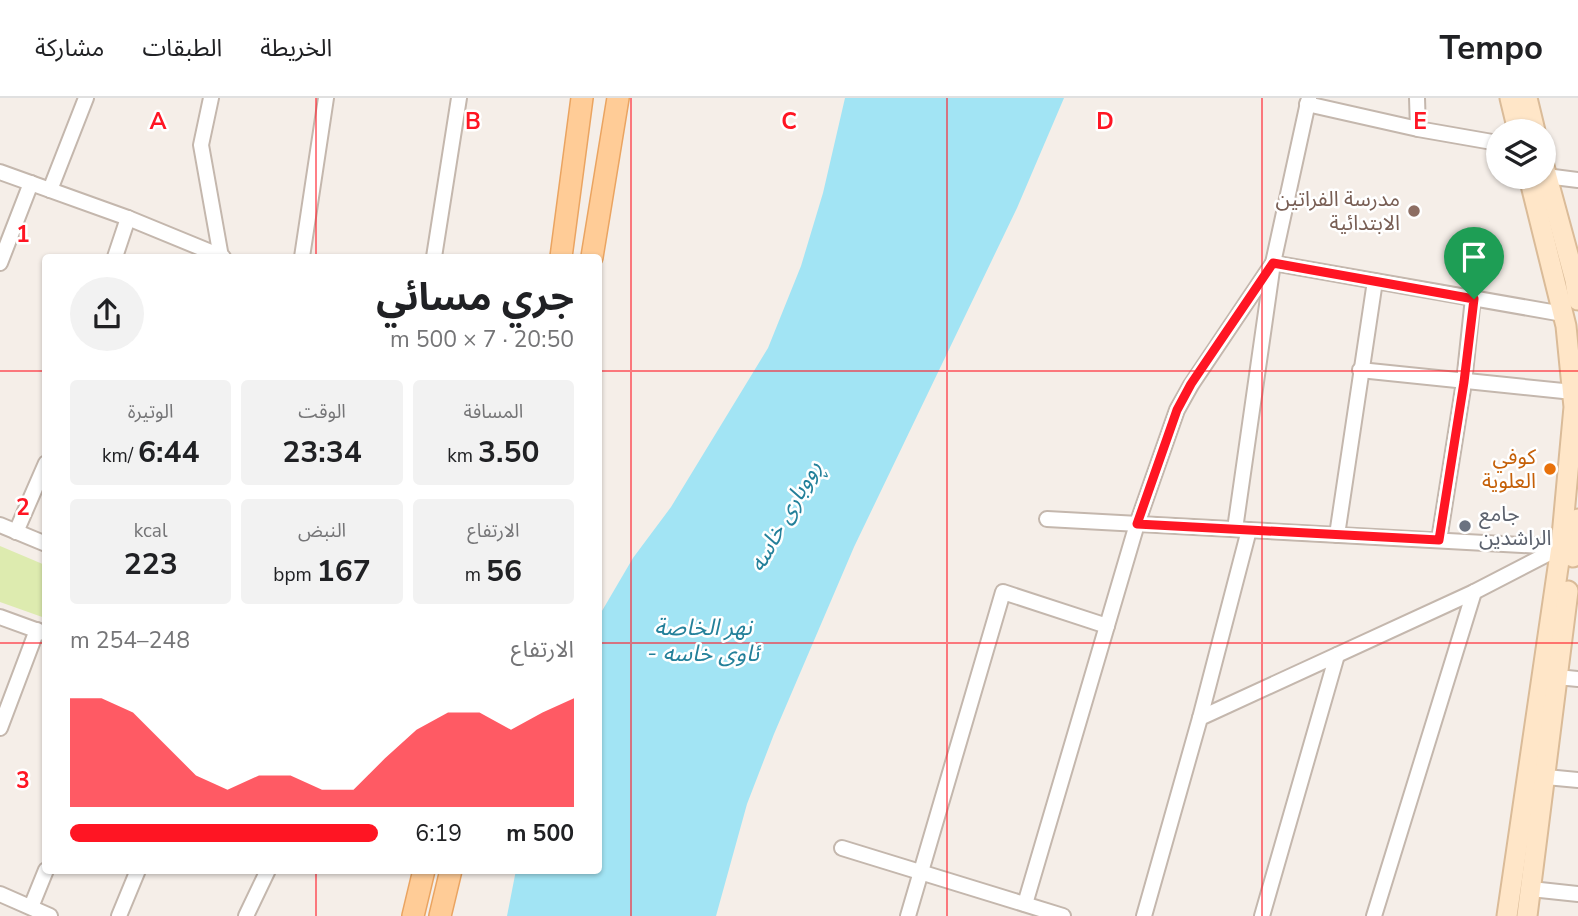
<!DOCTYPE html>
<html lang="ar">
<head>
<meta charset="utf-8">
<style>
  body { margin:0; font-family:"Nunito Sans","Noto Sans Arabic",sans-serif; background:#f2f2f2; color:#202124; direction:rtl; height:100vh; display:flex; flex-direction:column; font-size:26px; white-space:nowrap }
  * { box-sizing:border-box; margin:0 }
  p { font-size:23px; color:#757577 }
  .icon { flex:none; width:38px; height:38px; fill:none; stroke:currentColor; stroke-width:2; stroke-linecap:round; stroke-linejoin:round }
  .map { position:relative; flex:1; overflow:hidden; direction:ltr }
  .drawer { position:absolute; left:42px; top:156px; width:560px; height:620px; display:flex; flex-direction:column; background:#fff; border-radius:7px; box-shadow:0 2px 5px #0004; direction:rtl }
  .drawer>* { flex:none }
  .buttons { position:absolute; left:1486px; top:21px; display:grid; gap:14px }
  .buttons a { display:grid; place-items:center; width:70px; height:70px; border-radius:50%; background:#fff; box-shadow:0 2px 5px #0004; font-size:35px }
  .pin { position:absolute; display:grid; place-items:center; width:60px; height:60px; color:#fff; margin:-72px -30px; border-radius:50% 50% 50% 0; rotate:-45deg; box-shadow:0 0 7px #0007 }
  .pin .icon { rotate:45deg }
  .round { display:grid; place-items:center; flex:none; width:74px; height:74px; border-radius:37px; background:#f2f2f2 }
  .head { display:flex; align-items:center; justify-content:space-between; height:119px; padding:0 28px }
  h1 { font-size:38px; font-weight:700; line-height:52px }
  .figures { display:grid; grid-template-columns:repeat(3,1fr); gap:10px; height:119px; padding:7px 28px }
  .figures div { display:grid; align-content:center; border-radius:7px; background:#f2f2f2; text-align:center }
  .figures b { font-size:30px; font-weight:700 }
  .figures small { font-size:19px; font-weight:400 }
  .figures p { font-size:19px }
  .chart { height:196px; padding:14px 28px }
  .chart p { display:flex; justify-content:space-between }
  .chart svg { width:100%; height:126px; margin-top:7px; fill:#ff1523; opacity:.7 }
  ul { padding:0 28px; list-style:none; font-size:23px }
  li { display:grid; grid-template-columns:112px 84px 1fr; align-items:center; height:52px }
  li i { height:18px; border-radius:9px; background:#ff1523 }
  header { display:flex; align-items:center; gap:42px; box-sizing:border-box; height:98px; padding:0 35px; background:#fff; border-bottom:2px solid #e0e0e0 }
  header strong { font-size:33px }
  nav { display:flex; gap:38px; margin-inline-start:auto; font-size:24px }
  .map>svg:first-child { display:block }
  .green { fill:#ddebaf }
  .water { fill:#a2e4f4 }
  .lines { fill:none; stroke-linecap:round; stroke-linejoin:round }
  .street-casing { stroke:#c4b7ad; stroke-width:18 }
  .secondary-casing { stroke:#dabb98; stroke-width:23 }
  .primary-casing { stroke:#eaa461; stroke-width:24 }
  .street { stroke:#fff; stroke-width:14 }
  .secondary { stroke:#ffe6c8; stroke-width:19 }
  .primary { stroke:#ffcc97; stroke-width:21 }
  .route-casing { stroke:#fff; stroke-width:14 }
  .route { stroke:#ff1523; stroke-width:9 }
  .grid { fill:none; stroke:#ff1523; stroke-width:2; stroke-opacity:0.55 }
  .education-dot { fill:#8d6e63; stroke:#fff; stroke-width:2.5 }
  .food-dot { fill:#e8710a; stroke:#fff; stroke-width:2.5 }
  .worship-dot { fill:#6b7280; stroke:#fff; stroke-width:2.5 }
  .labels { text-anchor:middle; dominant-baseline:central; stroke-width:5; stroke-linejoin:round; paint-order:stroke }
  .education-label { font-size:21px; fill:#785e54; stroke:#fff; text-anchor:end }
  .food-label { font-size:21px; fill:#c56008; stroke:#fff; text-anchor:end }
  .worship-label { font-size:21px; fill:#5b616d; stroke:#fff; text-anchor:start }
  .water-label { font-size:23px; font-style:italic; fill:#23809a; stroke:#fff }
  .grid-label { font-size:23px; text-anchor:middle; font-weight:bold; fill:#ff1523; stroke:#fff; stroke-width:5; stroke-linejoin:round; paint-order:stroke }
</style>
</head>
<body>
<header>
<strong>Tempo</strong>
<nav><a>الخريطة</a><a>الطبقات</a><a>مشاركة</a></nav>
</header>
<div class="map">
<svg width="1578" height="818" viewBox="0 0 1578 818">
  <rect width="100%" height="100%" fill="#f5eee8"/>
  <!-- green -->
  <polygon class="green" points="0,448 45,467 45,520 0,504"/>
  <!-- water -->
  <polygon class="water" points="845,0 1064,0 1017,110 854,449 774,636 747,706 716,818 507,818 516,772 598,772 599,518 633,460 671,409 768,250 801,168 823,95"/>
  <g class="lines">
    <defs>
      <g id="street">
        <polyline points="211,0 201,47 221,159"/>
        <polyline points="1417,0 1418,31"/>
        <polyline points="1307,6 1418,31 1498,45"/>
        <polyline points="0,74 128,120 223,159"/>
        <polyline points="1546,78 1578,82"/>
        <polyline points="50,92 86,0"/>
        <polyline points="115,159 128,120"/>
        <polyline points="302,159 326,0"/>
        <polyline points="434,159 459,0"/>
        <polyline points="0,165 31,85"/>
        <polyline points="1360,272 1573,294"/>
        <polyline points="1047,421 1560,449"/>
        <polyline points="0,427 46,446"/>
        <polyline points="1235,431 1273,165 1309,0"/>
        <polyline points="16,434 46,365"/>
        <polyline points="1337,437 1375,183"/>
        <polyline points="1439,442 1464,284 1473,200"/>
        <polyline points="0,519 44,535"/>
        <polyline points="1557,579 1578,581"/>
        <polyline points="1200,620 1249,432"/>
        <polyline points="0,630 37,532"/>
        <polyline points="1546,679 1578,682"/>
        <polyline points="842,750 1063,818"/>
        <polyline points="1531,791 1578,796"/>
        <polyline points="0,796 50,818"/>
        <polyline points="1025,806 1137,426 1177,312 1191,287 1273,165 1563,216"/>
        <polyline points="31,809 46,772"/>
        <polyline points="119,818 138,772"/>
        <polyline points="246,818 268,772"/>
        <polyline points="908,818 1003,494 1107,528"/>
        <polyline points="1144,818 1200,620 1474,494 1561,449"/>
        <polyline points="1262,818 1337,557"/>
        <polyline points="1374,818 1474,494"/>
      </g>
      <g id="secondary">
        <polyline points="1510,0 1518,33"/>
        <polyline points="1527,0 1535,33"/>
        <polyline points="1544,68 1575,182 1578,202"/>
        <polyline points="1573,459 1578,421"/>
        <polyline points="1507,818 1561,449 1574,309 1566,228 1529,79"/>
        <polyline points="1527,818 1568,493"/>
      </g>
      <g id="primary">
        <polyline points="561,159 582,0"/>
        <polyline points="592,159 618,0"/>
        <polyline points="413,818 424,772"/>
        <polyline points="440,818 451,772"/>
      </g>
    </defs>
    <!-- street casing -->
    <use href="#street" class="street-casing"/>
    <!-- secondary casing -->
    <use href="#secondary" class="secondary-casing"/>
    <!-- primary casing -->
    <use href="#primary" class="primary-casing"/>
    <!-- street -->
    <use href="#street" class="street"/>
    <!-- secondary -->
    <use href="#secondary" class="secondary"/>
    <!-- primary -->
    <use href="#primary" class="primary"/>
  </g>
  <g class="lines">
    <defs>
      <polygon id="route" points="1273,165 1474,201 1464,284 1439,442 1137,426 1177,312 1191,286"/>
    </defs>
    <!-- route casing -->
    <use href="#route" class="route-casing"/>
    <!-- route -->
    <use href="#route" class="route"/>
  </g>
  <!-- grid -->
  <path class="grid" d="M 316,0 L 316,159M 631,0 L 631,818M 947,0 L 947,818M 1262,0 L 1262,818M 0,273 L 46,273M 598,273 L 1578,273M 0,545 L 46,545M 598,545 L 1578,545M 316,772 L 316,818"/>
  <!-- markers -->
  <circle class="education-dot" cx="1414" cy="113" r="7"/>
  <circle class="food-dot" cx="1550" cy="371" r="7"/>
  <circle class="worship-dot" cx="1465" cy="428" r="7"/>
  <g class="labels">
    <!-- education labels -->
    <g class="education-label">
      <text x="1400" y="101">مدرسة الفراتين<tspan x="1400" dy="24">الابتدائية</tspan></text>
    </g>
    <!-- food labels -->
    <g class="food-label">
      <text x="1536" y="359">كوفي<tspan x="1536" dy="24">العلوية</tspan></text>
    </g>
    <!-- worship labels -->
    <g class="worship-label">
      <text x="1479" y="416">جامع<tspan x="1479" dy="24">الراشدين</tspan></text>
    </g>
    <!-- water labels -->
    <g class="water-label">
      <text transform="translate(785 418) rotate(-61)">ڕووباری خاسە</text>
      <text x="703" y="529">نهر الخاصة<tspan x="703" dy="26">- ئاوی خاسە</tspan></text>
    </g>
  </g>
  <g class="grid-label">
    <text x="158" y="31">A</text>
    <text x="473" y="31">B</text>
    <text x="789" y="31">C</text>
    <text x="1105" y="31">D</text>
    <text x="1420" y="31">E</text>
    <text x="23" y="144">1</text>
    <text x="23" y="417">2</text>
    <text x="23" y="690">3</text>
  </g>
</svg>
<div class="buttons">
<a><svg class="icon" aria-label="layers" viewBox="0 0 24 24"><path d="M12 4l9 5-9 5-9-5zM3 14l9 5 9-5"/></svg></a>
</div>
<div class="pin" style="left:1474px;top:201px;background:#1e9e55"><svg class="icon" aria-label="arrive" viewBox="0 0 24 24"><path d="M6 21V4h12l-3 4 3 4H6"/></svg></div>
<section class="drawer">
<div class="head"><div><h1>جري مسائي</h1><p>20:50 · 7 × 500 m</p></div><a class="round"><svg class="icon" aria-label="share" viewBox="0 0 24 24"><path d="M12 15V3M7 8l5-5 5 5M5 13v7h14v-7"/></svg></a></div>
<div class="figures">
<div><p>المسافة</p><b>3.50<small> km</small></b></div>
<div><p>الوقت</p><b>23:34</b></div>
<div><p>الوتيرة</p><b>6:44<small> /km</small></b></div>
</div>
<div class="figures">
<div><p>الارتفاع</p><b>56<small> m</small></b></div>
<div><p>النبض</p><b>167<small> bpm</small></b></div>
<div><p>kcal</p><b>223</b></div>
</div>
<div class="chart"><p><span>الارتفاع</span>248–254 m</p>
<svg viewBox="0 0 160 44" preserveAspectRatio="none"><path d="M0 44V6L10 6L20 11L30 22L40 33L50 38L60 33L70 33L80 38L90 38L100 27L110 17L120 11L130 11L140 17L150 11L160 6V44z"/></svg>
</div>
<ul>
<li><b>500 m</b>6:19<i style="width:100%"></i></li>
</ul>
</section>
</div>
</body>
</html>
